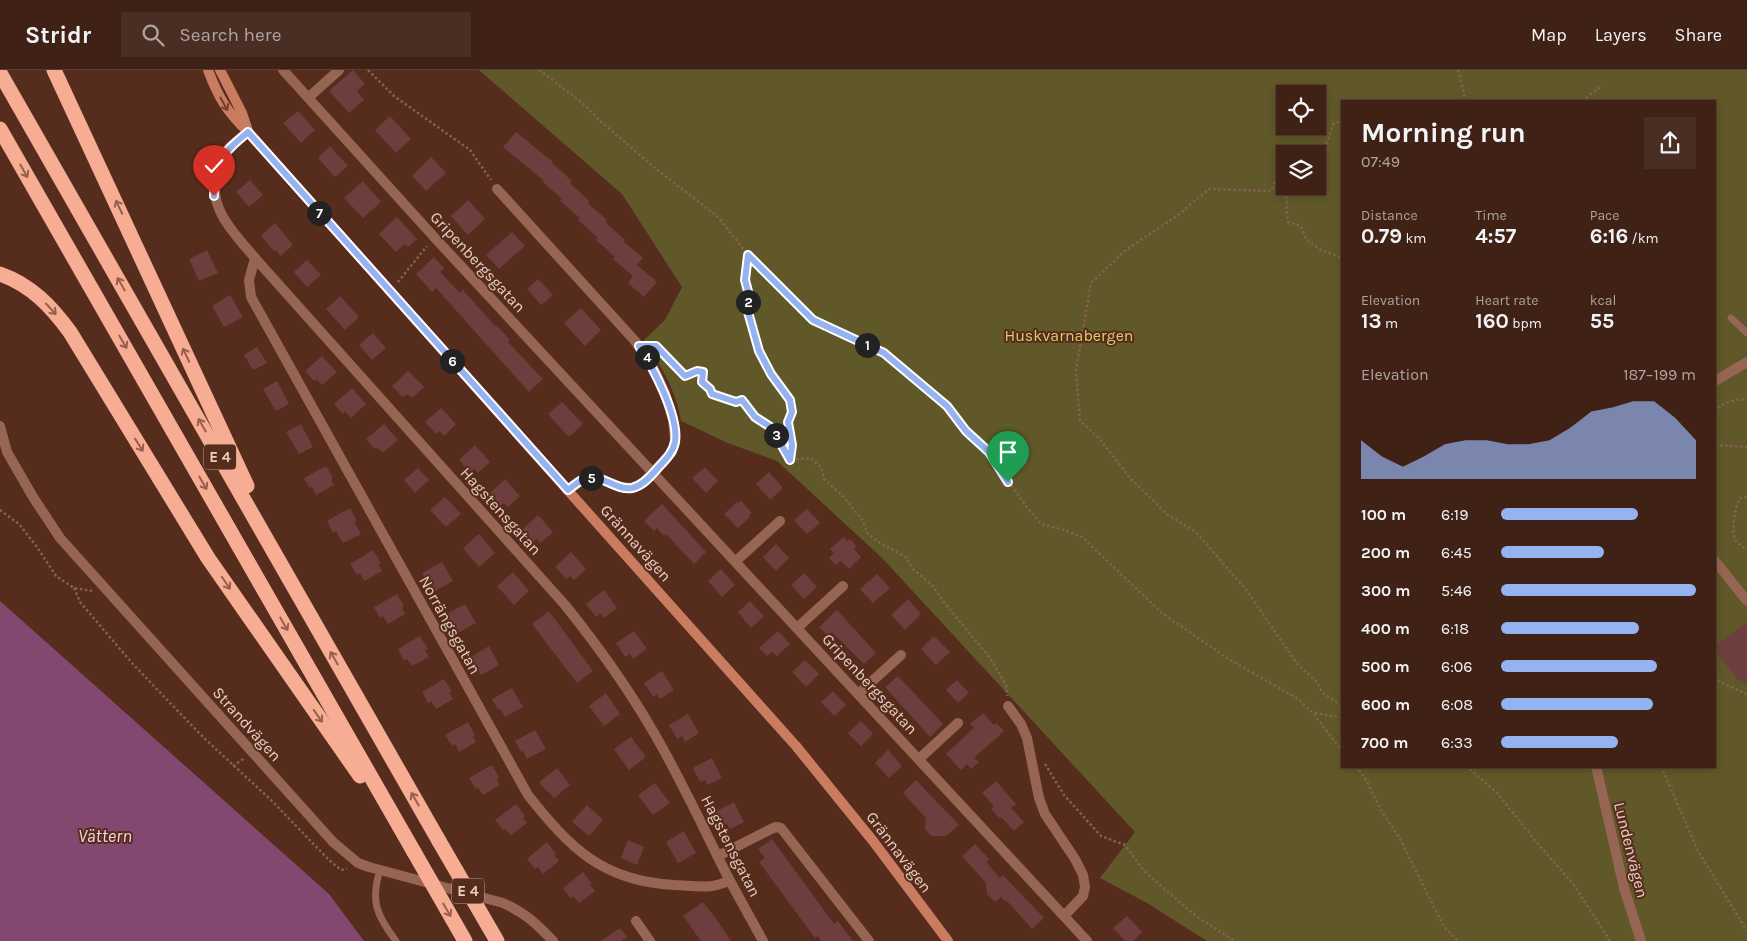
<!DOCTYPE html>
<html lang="en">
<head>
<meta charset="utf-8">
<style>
  body { margin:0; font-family:Karla,sans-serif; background:#4b2e23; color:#f1f3f6; height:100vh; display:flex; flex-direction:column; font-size:19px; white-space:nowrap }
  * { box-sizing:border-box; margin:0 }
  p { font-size:16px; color:#aea3a1 }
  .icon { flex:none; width:28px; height:28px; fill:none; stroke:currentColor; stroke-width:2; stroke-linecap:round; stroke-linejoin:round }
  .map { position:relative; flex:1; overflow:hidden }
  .sheet { position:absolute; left:1341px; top:30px; width:375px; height:668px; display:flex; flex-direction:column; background:#402116; border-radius:0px; box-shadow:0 2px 8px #0003,0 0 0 1px #593e35 }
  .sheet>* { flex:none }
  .buttons { position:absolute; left:1276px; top:15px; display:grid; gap:10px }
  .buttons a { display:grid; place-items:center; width:50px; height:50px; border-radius:0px; background:#402116; box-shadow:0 2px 8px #0003,0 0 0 1px #593e35; font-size:25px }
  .pin { position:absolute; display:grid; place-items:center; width:42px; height:42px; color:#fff; margin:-51px -21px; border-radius:50% 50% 50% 0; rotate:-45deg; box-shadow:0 0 5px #0007 }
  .pin .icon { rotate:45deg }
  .km { position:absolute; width:25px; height:25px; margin:-12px; border-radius:50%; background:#222; color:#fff; font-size:14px; line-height:25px; text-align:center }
  .round { display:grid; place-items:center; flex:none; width:52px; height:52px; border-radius:0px; background:#4b2e23 }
  .summary { display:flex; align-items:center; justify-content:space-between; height:85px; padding:0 20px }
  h1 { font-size:28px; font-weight:700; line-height:38px }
  .figures { display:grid; grid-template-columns:repeat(3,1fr); gap:8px; height:85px; padding:5px 20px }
  .figures div { display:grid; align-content:center }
  .figures b { font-size:21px; font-weight:700 }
  .figures small { font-size:14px; font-weight:400 }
  .figures p { font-size:14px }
  .chart { height:140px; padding:10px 20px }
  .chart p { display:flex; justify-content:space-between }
  .chart svg { width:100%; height:90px; margin-top:5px; fill:#95b2f1; opacity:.7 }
  ul { padding:0 20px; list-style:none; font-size:16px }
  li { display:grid; grid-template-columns:80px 60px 1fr; align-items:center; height:38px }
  li i { height:12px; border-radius:6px; background:#95b2f1 }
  header { display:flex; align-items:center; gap:30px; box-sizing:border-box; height:70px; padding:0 25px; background:#402116; border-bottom:1px solid #593e35 }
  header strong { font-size:24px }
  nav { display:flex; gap:28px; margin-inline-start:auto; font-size:18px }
  .search { width:350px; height:45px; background:#4b2e23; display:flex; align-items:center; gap:12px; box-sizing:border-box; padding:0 18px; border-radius:0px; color:#aea3a1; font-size:19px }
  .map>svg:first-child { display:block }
  .green { fill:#605828; fill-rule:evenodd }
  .water { fill:#824870 }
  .building { fill:#6e3e3e }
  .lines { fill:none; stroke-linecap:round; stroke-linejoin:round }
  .path { stroke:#856053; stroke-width:2.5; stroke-dasharray:2.5 2.5; stroke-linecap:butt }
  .service { stroke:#976553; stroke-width:7 }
  .minor { stroke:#976553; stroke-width:10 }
  .tertiary { stroke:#976553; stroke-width:10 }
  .secondary { stroke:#ca7c60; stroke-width:10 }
  .motorway { stroke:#f7ad94; stroke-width:15 }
  .motorway-bridge { stroke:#f7ad94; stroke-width:15 }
  .oneway { stroke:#73402e }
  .oneway2 { stroke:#96604d }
  .route-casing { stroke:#fff; stroke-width:10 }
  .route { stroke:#95b2f1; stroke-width:6 }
  .labels { text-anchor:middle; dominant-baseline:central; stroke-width:4; stroke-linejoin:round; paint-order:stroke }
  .shield { fill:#562c1d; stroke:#bd9d92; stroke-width:1 }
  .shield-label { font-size:15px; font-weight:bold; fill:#e9cec4 }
  .street-label { font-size:16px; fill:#e9cec4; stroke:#562c1d }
  .park-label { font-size:16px; fill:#dfce67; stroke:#562c1d }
  .water-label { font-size:18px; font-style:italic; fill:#f9d4eb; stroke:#562c1d }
</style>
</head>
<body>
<header>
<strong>Stridr</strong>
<div class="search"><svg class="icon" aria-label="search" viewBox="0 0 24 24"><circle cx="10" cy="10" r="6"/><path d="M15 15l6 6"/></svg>Search here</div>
<nav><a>Map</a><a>Layers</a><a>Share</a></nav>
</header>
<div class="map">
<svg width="1747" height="871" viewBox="0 0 1747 871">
  <rect width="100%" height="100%" fill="#562c1d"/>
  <!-- green -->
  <path class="green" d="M 479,0 L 1747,0 L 1747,871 L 1207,871 L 1147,833 L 1100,808 L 1135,762 L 883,489 L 777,391 L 728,373 L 681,351 C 676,320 661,296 644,270 L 665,250 L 682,217 L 622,124 ZM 1285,24 L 1318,24 L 1318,56 L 1285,56 ZM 1342,31 L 1715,31 L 1715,696 L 1342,696 ZM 1285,84 L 1318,84 L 1318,116 L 1285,116 Z"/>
  <!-- water -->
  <polygon class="water" points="0,531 329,824 364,871 0,871"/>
  <!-- building -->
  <g class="building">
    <polygon points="353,0 365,14 357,21 364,30 349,43 329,21"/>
    <polygon points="298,41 315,60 301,73 283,53"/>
    <polygon points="390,46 411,69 396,83 375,60"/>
    <polygon points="516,62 553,92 552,93 572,111 570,113 589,131 588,133 607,150 605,152 625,170 624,172 643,188 637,195 657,212 644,227 628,213 633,206 613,189 615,187 596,170 598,168 578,150 580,148 560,131 562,129 542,111 543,110 503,77"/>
    <polygon points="330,76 348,96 335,107 318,88"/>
    <polygon points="431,87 446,103 426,121 412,106"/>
    <polygon points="250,110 263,125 249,137 236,122"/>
    <polygon points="363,111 381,132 363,148 344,128"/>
    <polygon points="468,130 485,149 468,165 451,146"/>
    <polygon points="397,147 417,169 408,177 405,174 396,182 379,164"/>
    <polygon points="275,153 293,175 281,186 276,180 274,181 261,166"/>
    <polygon points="512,162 525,176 499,199 486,185"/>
    <polygon points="207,180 218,203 199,211 189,189"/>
    <polygon points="434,187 444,198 440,202 460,223 463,220 496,257 497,256 510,270 508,272 543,309 529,322 436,218 432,222 416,204"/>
    <polygon points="307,190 321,205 307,217 294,202"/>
    <polygon points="538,209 553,225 541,235 527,219"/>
    <polygon points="230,225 243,247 224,257 212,236"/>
    <polygon points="340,226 359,247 345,260 326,239"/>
    <polygon points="581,238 601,260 585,276 564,253"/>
    <polygon points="373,263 386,278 372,290 359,275"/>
    <polygon points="257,277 267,293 253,300 244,285"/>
    <polygon points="322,286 337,302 322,315 316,309 314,311 305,301"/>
    <polygon points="408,301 424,317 412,328 407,324 403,327 392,316"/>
    <polygon points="277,311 289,334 276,341 263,319"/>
    <polygon points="352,318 366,334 351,348 345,341 343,344 334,334"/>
    <polygon points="562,332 583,354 569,367 548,344"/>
    <polygon points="441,338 456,354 444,366 440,361 436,364 425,352"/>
    <polygon points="301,354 313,377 299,384 286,362"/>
    <polygon points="384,354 398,370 383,383 377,377 375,379 366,369"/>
    <polygon points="475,375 490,392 478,403 474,399 470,402 459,390"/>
    <polygon points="326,396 333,408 331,410 334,415 316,425 312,416 310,418 304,408"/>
    <polygon points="705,397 718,411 706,423 692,408"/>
    <polygon points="418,398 429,410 415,423 404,410"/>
    <polygon points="769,402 783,418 770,430 756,414"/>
    <polygon points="505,409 520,426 508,437 504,433 500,436 489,424"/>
    <polygon points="445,427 461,444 446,457 430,440"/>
    <polygon points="741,431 752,443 749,445 750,447 738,458 724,444 737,432 738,433"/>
    <polygon points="662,434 706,482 694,494 666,464 664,466 657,458 654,461 644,451"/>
    <polygon points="350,438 357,451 354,452 361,464 343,473 336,461 333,463 327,451"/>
    <polygon points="807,439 820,453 807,464 794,450"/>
    <polygon points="538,445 553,462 541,473 537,469 533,472 522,460"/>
    <polygon points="479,464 495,483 479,497 463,478"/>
    <polygon points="843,467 847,471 850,469 856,476 854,479 861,487 849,499 841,491 836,495 829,488 834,483 830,479"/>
    <polygon points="776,474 789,488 776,501 763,487"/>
    <polygon points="373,480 381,493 378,494 382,501 364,511 360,503 357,505 350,494"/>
    <polygon points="571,482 586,499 574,510 570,506 566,509 555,497"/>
    <polygon points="442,492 453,511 435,521 430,514 428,515 422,503"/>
    <polygon points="721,499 735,515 722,527 708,511"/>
    <polygon points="513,502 529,521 514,535 497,516"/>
    <polygon points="804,503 817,517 804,529 791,515"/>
    <polygon points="877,504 890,518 873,533 860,519"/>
    <polygon points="604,520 617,538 604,548 600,543 596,547 586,534"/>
    <polygon points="397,524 404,536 402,538 405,544 388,554 383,546 380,548 374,537"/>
    <polygon points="908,529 921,544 905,560 891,545"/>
    <polygon points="750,531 764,546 751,558 738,542"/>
    <polygon points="465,534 476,553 458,563 454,555 452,556 445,545"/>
    <polygon points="837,540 876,583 864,594 832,562 828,566 819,557"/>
    <polygon points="549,541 593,601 577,613 532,554"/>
    <polygon points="1747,552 1747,613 1737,609 1715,580 1715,576"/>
    <polygon points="634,561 647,579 633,589 630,584 625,587 616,573"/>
    <polygon points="778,561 790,574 777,586 772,582 767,586 759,578"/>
    <polygon points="420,566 428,579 425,580 429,587 412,596 407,589 404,591 398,579"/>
    <polygon points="934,566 950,582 936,595 921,579"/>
    <polygon points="489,576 499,595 481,605 477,598 475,599 469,588"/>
    <polygon points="805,590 819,604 806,617 792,602"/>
    <polygon points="662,601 674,620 660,629 657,624 653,627 644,613"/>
    <polygon points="898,606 943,654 930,667 885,617"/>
    <polygon points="444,609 452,622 449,623 453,629 436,639 431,631 428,633 422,622"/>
    <polygon points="957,610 969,623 958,633 946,620"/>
    <polygon points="512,618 523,637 505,647 500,639 498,640 492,629"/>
    <polygon points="833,621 846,635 834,646 821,632"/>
    <polygon points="606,623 620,644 604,656 589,636"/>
    <polygon points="983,643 994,655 996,653 1004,661 974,688 979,692 971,699 967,694 961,700 946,684 974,658 970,654"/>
    <polygon points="688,644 699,663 685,672 682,666 677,669 669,655"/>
    <polygon points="861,651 873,664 861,676 848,663"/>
    <polygon points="468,652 475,665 473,666 476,672 459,682 455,674 452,676 445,665"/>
    <polygon points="535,660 546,679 527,689 523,681 521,682 515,671"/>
    <polygon points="631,667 646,687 629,700 614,679"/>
    <polygon points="888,680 902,696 889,708 875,693"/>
    <polygon points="712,688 722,708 707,715 705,710 700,712 693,698"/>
    <polygon points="492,695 499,707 497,709 500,715 483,725 478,717 476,719 469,708"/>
    <polygon points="557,698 570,715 554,728 548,721 547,722 539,712"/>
    <polygon points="916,710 959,755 946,766 931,766 925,759 926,748 903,723"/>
    <polygon points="996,711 1016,734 1011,738 1024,752 1014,761 1001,747 999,748 991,739 994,736 982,723"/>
    <polygon points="655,713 670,733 653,745 638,725"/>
    <polygon points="734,732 744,752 730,759 727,754 722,756 715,742"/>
    <polygon points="516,734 525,746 523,748 527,753 511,765 505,759 503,760 495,750"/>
    <polygon points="587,735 603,750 589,766 572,752"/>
    <polygon points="684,761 696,783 678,793 666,772"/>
    <polygon points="772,769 834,854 838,851 853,871 821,871 818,866 815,868 759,792 765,788 758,779"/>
    <polygon points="628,770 644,777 637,795 621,788"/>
    <polygon points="547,772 556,784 554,785 559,791 543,804 538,797 535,799 527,789"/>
    <polygon points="975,774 989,789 986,792 1000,808 1003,805 1044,848 1032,859 1007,831 1006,832 1001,827 995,832 987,824 986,813 962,786"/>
    <polygon points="583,802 592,814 590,815 595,821 579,833 573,826 571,829 563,818"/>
    <polygon points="703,832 717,850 731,871 701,871 683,846"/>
    <polygon points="1127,846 1142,862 1133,871 1125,871 1113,858"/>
    <polygon points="620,858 627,867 621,871 601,871"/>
  </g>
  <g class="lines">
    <!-- path -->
    <g class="path">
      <polyline points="368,0 394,26 470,80 491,110"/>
      <polyline points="539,0 585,35 597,48 655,98 718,147 748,185 745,210 749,225 748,242 759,281 771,304 790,330 792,342 788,352 792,375 790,390"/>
      <polyline points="1458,0 1466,31"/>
      <polyline points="1582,31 1600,17"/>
      <polyline points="1318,85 1323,83 1334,53 1342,51"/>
      <polyline points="1285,96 1283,96 1271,121 1209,119 1178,145 1126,180 1091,213 1076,300 1080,351 1099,368 1130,408 1168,445 1196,462 1247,521 1298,595 1316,611 1322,622 1342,636"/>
      <polyline points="1277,109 1281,120 1286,125 1288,152 1301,156 1306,169 1321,180 1342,188"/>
      <polyline points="748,185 813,250 883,283 947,336 966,361 989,383 1023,432 1041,454 1064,460 1082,467 1162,543 1227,588 1298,629 1313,643 1342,681"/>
      <polyline points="398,212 427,176"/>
      <polyline points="653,276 656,276 685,306 697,301 703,302 702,312 710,319 712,324 736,332 742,331 755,347 772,358 790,390 810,388 821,397 824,409 843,426 863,451 867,463 880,473 906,487 913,499 933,516 943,531 990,588 1006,615 1007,626"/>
      <path d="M 1715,342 C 1723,331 1734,330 1747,329"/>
      <polyline points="1715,375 1747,377"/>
      <path d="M 1747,427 L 1740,428 C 1735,436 1731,460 1735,469 C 1737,473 1743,477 1747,480"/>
      <polyline points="0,440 19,454 37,477 56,506 74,518 93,521"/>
      <polyline points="74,518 80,532 132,593 172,635 204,668 271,730 329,790 341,800 347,799"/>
      <polyline points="1715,606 1720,612 1747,624"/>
      <polyline points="1315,643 1342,648"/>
      <polyline points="1045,694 1064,725 1101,766 1125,775 1145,802 1197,847 1235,871"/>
      <polyline points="233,696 245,688"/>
      <polyline points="1356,696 1365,708 1382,742 1399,767 1444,857 1458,871"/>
      <polyline points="1466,696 1497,723 1538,774 1574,815 1610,871"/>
      <polyline points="1661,696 1698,781 1747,861"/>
    </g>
    <!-- service -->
    <g class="service">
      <polyline points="1731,248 1747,263"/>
      <path d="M 380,800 C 370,831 377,846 396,871"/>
    </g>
    <!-- minor -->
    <g class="minor">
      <polyline points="283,0 434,167 1087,871"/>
      <polyline points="309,27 339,0"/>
      <path d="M 248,62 C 241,68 233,73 227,80 C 221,87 218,95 216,104 C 208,139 234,163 255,188 L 565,535 C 598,576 628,618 654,663 C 682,711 705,762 730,811 C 741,831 752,851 763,871"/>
      <polyline points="497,119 635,271 652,295 665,323 673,350 675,370 672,382 644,412 633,418 620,417 596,407 585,408 568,420"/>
      <path d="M 255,188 L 249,210 L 251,227 L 528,725 C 570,778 602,811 674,815 C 686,815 700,818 712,816 C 718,815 724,813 730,811"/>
      <polyline points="1715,311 1747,292"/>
      <polyline points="736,491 780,451"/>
      <polyline points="1715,491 1747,531"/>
      <polyline points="797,558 843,516"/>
      <polyline points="858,624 901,585"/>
      <polyline points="1008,636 1021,654 1027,668 1039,728 1045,744 1075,789 1083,805 1085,817 1083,826 1064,846"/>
      <polyline points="919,689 958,653"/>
      <polyline points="1596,696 1624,818 1641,871"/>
      <polyline points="718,786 771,759 776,757 781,758 869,871"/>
      <polyline points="636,851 650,871"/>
    </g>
    <!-- tertiary -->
    <path class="tertiary" d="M 0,356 L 7,382 L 33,427 L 60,468 L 333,772 L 358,793 L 369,797 L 503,833 C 525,843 536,853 553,871"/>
    <!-- secondary -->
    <g class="secondary">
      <path d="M 208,0 C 218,27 227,42 248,62 L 796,676 L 873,771 L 948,871"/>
      <polyline points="220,0 242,43 248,61"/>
    </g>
    <!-- motorway -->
    <g class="motorway">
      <polyline points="54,0 247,416"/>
      <polyline points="0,3 439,771"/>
      <polyline points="0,59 414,782"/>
      <path d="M 0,204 C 31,215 51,236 70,262 L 208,488 L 360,706"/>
    </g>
    <!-- motorway-bridge -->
    <g class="motorway-bridge">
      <polyline points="439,771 497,871"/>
      <polyline points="414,782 465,871"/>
    </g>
  </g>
  <!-- one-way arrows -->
  <defs><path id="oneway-shaft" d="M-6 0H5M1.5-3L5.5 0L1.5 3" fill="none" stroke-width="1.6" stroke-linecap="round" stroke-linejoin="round" transform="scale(1.25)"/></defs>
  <use class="oneway" href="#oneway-shaft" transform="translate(224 34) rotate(61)"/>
  <g class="oneway2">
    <use href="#oneway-shaft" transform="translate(24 101) rotate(60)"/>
    <use href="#oneway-shaft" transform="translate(119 137) rotate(-115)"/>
    <use href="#oneway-shaft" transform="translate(121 214) rotate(-120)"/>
    <use href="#oneway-shaft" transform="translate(51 239) rotate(47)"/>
    <use href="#oneway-shaft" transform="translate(123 272) rotate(60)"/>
    <use href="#oneway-shaft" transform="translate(186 285) rotate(-115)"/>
    <use href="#oneway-shaft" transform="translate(202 355) rotate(-120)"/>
    <use href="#oneway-shaft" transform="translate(139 375) rotate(58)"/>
    <use href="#oneway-shaft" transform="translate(203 413) rotate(60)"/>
    <use href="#oneway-shaft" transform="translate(226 513) rotate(56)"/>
    <use href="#oneway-shaft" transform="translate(284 554) rotate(60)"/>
    <use href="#oneway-shaft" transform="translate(334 588) rotate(-120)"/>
    <use href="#oneway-shaft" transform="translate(318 646) rotate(55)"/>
    <use href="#oneway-shaft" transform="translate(415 729) rotate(-120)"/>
    <use href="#oneway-shaft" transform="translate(447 840) rotate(60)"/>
  </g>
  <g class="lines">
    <defs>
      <path id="route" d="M 214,126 C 214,91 222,84 248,62 L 568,420 C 573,416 579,411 584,409 C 601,402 615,421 632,418 C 642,416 650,407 656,400 C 664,391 673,383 675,372 C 679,346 653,297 639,276 L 656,276 L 685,306 L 697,301 L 703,302 L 702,312 L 710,319 L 712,324 L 736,332 L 742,330 L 755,347 L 772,358 L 790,390 L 792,375 L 788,352 L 792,342 L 790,330 L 771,304 L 759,281 L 748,242 L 749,225 L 745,210 L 748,185 L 813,250 L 884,283 L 947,336 L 966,361 L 989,382 L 1008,412"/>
    </defs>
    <!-- route casing -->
    <use href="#route" class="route-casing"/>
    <!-- route -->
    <use href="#route" class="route"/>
  </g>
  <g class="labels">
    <!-- shield labels -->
    <g class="shield">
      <rect x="204" y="374.5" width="32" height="25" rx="4"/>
      <rect x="452" y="808.5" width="32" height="25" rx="4"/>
    </g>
    <g class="shield-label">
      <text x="220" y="387">E 4</text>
      <text x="468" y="821">E 4</text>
    </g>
    <!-- street labels -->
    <g class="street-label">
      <text transform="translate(478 192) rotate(47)">Gripenbergsgatan</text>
      <text transform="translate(501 441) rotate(48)">Hagstensgatan</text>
      <text transform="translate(636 473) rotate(48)">Grännavägen</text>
      <text transform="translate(450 555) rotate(61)">Norrängsgatan</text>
      <text transform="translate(870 614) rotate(47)">Gripenbergsgatan</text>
      <text transform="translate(247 654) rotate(48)">Strandvägen</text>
      <text transform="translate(731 776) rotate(63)">Hagstensgatan</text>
      <text transform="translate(1631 780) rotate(76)">Lundenvägen</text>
      <text transform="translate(899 782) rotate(53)">Grännavägen</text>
    </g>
    <!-- park labels -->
    <g class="park-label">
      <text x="1069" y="265">Huskvarnabergen</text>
    </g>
    <!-- water labels -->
    <g class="water-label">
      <text x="105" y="766">Vättern</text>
    </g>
  </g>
</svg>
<div class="buttons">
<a><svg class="icon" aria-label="locate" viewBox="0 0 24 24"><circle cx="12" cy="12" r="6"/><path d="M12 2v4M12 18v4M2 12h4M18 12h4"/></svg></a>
<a><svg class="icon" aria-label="layers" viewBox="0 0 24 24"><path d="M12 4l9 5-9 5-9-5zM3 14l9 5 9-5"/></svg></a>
</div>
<div class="pin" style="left:1008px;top:412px;background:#1e9e55"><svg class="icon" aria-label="arrive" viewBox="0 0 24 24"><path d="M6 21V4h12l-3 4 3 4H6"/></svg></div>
<div class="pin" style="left:214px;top:126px;background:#d93025"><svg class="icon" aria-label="check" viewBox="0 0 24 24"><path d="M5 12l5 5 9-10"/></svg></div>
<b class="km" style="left:867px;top:275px">1</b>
<b class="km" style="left:748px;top:232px">2</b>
<b class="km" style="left:776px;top:365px">3</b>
<b class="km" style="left:647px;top:287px">4</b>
<b class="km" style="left:591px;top:408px">5</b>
<b class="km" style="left:452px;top:291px">6</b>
<b class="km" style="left:319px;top:143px">7</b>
<section class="sheet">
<div class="summary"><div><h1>Morning run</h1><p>07:49</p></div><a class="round"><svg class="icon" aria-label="share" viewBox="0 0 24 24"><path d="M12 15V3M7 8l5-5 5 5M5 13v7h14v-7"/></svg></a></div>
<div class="figures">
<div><p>Distance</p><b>0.79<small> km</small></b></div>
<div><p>Time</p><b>4:57</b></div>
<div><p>Pace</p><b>6:16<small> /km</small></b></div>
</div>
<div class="figures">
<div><p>Elevation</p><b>13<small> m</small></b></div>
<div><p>Heart rate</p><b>160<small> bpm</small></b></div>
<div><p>kcal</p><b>55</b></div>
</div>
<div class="chart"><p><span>Elevation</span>187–199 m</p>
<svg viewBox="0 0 160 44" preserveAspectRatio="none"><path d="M0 44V25L10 33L20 38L30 33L40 27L50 25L60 25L70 27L80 27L90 25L100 19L110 11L120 9L130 6L140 6L150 14L160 25V44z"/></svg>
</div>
<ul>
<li><b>100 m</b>6:19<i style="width:70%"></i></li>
<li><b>200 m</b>6:45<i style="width:53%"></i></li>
<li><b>300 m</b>5:46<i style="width:100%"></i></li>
<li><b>400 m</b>6:18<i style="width:71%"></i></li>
<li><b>500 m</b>6:06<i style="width:80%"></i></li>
<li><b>600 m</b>6:08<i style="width:78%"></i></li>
<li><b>700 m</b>6:33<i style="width:60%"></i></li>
</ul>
</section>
</div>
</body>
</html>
